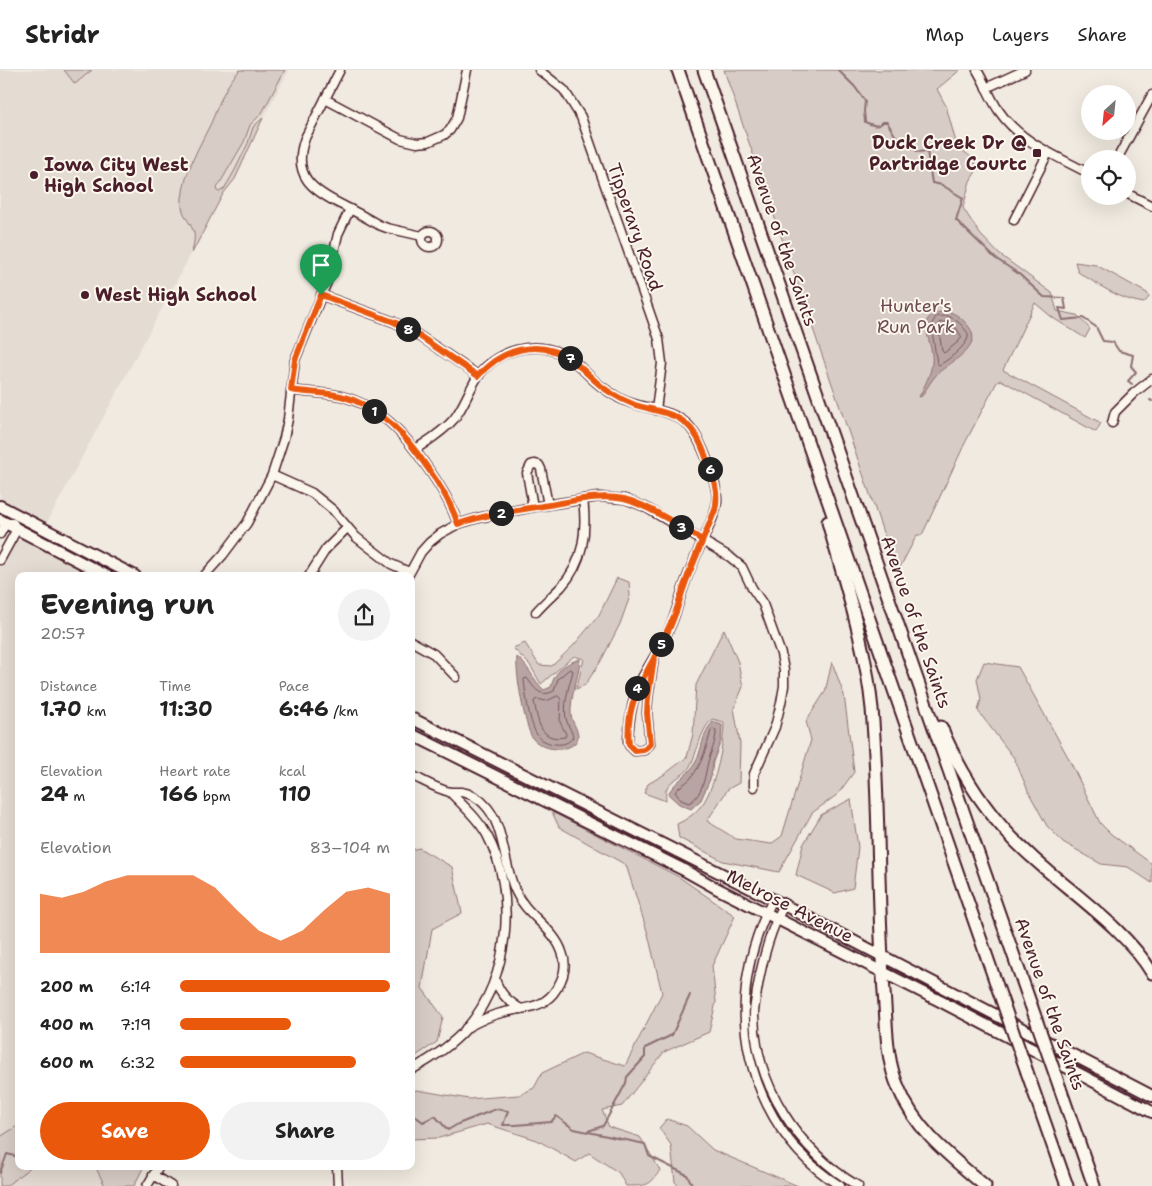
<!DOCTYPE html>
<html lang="en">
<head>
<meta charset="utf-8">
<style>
  body { margin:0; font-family:"Shantell Sans",sans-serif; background:#f2f2f2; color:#222; height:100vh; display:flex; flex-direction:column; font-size:19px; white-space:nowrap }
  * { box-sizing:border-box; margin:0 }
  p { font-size:16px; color:#767676 }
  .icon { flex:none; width:28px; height:28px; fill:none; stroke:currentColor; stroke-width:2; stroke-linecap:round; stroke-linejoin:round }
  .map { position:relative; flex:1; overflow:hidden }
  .side { position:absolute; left:15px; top:502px; width:400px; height:598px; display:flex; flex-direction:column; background:#fff; border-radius:10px; box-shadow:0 5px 20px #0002 }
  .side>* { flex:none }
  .needle { width:32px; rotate:207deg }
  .controls { position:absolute; left:1081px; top:15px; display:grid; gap:10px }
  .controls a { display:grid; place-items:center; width:55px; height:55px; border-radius:50%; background:#fff; box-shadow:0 5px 20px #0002; font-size:25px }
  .pin { position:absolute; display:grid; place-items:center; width:42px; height:42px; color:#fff; margin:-51px -21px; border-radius:50% 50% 50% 0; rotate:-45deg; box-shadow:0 0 5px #0007 }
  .pin .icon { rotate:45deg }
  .km { position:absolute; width:25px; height:25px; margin:-12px; border-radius:50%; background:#222; color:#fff; font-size:14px; line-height:25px; text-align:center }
  .round { display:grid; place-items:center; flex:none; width:52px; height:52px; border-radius:26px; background:#f2f2f2 }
  .headline { display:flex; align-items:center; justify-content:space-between; height:85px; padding:0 25px }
  h1 { font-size:28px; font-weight:700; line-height:38px }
  .metrics { display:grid; grid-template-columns:repeat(3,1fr); gap:8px; height:85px; padding:5px 25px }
  .metrics div { display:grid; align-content:center }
  .metrics b { font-size:21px; font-weight:700 }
  .metrics small { font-size:14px; font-weight:400 }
  .metrics p { font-size:14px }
  .chart { height:140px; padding:10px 25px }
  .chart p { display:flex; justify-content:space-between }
  .chart svg { width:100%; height:90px; margin-top:5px; fill:#ea580c; opacity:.7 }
  .cta { display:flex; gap:10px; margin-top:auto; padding:10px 25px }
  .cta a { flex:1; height:58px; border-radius:30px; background:#ea580c; color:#fff; font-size:20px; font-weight:700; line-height:58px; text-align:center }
  .cta a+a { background:#f2f2f2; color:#222 }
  ul { padding:0 25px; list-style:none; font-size:16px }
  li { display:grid; grid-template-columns:80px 60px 1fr; align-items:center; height:38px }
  li i { height:12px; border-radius:6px; background:#ea580c }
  header { display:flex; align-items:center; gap:30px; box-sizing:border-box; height:70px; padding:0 25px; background:#fff; border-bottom:1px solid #e0e0e0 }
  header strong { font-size:24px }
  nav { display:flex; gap:28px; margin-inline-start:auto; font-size:18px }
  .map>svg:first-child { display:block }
  .built { fill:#e4dbd2 }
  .green { fill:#d8ccc6; stroke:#917678 }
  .water { fill:#b8a4a2; stroke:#8c6f72 }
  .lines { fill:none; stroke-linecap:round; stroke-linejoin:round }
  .shore { stroke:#76545b; stroke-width:1 }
  .stream { stroke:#8c6f72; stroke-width:2 }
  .minor-casing { stroke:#4a1f2b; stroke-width:11 }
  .major-casing { stroke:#4a1f2b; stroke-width:14 }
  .highway-casing { stroke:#4a1f2b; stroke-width:15 }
  .minor { stroke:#fbf7ec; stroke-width:8 }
  .major { stroke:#fbf7ec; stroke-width:10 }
  .highway { stroke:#fbf7ec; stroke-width:11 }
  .highway-bridge-casing { stroke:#4a1f2b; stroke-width:15; stroke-linecap:butt }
  .highway-bridge { stroke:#fbf7ec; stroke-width:11 }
  .route-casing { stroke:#fff; stroke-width:10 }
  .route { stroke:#ea580c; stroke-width:6 }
  .poi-dot { fill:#4a1f2b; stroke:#fbf7ec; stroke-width:2 }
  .labels { text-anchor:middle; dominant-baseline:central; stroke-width:4; stroke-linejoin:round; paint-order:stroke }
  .poi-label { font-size:18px; font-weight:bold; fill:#4a1f2b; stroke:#fbf7ec; text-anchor:start }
  .street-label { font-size:18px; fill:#4a1f2b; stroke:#fbf7ec }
  .park-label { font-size:18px; fill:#6e4a52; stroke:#fbf7ec }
</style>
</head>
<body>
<header>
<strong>Stridr</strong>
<nav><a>Map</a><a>Layers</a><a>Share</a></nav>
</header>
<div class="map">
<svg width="1152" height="1116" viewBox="0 0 1152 1116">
  <rect width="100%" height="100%" fill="#f0eae0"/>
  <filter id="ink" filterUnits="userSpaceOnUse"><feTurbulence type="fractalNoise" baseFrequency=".02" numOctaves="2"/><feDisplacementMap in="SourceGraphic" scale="10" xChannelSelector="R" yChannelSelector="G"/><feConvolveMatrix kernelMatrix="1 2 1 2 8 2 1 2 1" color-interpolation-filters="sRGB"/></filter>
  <g filter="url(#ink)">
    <!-- built -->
    <g class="built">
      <polygon points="0,0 289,0 263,48 235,109 223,124 45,456 0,432"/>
      <polygon points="23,467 100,506 19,506 19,1096 136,1096 126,1116 0,1116 0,496 14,471"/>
    </g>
    <!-- green -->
    <g class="green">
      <polygon points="64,0 92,0 75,14"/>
      <path d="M 240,0 L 285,0 L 262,43 L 250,55 L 244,72 L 220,113 L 216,120 L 219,122 L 224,119 L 235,100 L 248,73 L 253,57 L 263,48 L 235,109 L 223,124 L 192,183 C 193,176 196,166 193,160 C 188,148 180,144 182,128 C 185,101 199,77 211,53 C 219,34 225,15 240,0 Z"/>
      <polygon points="724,0 960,0 937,19 946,36 957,76 976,91 975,94 978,98 970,111 963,138 980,164 999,184 1052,223 1057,241 1077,245 1090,259 1085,268 1053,248 1035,233 1003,300 1101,353 1096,362 1001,310 997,312 965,373 922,465 917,465 897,503"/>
      <path d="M 1075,192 L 1096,195 L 1147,223 L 1149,227 L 1144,233 C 1120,230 1097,214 1078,202 Z"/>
      <polygon points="617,508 629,512 630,526 620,554 601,591 585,615 576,619 584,589 574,586 541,614 530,595 513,578 525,573 539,595 552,596 574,575 599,545"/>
      <path d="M 724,559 L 738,592 L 743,617 L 734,638 L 740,673 L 739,713 L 728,719 L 707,751 L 736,769 L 771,774 L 782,766 L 811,670 L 806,651 L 825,622 L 832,592 L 844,625 L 854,702 L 838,724 L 812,743 L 779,802 L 723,791 L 679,768 L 677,754 C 688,749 697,742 704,732 C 716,713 724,674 724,652 L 712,649 C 699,662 698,683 689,698 C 683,707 670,709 666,720 C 665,723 666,728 666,731 L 644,723 L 648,714 L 665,704 L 687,687 L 693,664 L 696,615 Z"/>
      <polygon points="984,592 1018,597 1068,687 1100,753 1111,764 1152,794 1152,813 1128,797 1101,794 1063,772 1047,756 1029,723 1014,688 978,641 981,629 977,609"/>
      <polygon points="851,729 858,777 853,818 835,823 796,805 803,775 821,745"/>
      <path d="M 552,742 L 679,807 L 735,846 L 712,896 L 716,932 L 709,962 L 664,982 L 622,1036 L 602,1040 L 609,1057 L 640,1067 L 660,1100 C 650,1116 647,1116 626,1116 L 619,1103 L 589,1083 L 576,1092 L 537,1070 L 487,1054 L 439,1068 L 411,1069 L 411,1022 L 417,1020 L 469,1029 L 519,1025 L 534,1018 L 542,1003 L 584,983 L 625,996 L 662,923 L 648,864 L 626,795 L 559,757 Z"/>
      <polygon points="419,778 452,797 462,843 432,859 422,918 443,947 437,972 411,989 411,780"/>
      <polygon points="667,1049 687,1056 713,1080 798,1116 679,1116 675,1112 671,1075 659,1058"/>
      <polygon points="19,1055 19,1096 32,1096 6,1116 0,1116 0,1067"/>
      <polygon points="95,1096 144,1096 134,1116 105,1116"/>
    </g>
    <!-- water -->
    <g class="water">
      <path d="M 947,241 C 957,244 963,249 969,257 C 984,275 951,292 938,303 C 932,309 927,318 922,326 L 919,327 C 924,317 931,304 932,293 C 935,270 909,245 947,241 Z"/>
      <path d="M 517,587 C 529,596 533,610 544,620 L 551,617 C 554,602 565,593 580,589 C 579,608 570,625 571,645 C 572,654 581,662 577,670 C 574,676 567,678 561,679 C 552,680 539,676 533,669 C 525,658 515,601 517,587 Z"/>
      <path d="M 713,652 L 722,655 L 721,671 L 713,692 L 711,707 L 701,730 L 691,739 L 679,734 L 668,724 C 675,711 686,707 694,695 C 703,681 701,663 713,652 Z"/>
    </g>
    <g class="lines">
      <!-- shore -->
      <g class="shore">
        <path d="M 947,246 C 954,248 959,252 963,257 C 964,258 968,263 968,264 C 971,273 946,292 939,295 L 937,293 L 931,255 L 936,247 Z"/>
        <polygon points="946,252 956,258 962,267 958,272 944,283 942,281 938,255 939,253"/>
        <path d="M 570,599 L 573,601 C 569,616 562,637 567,652 C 569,658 572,661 573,667 C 569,673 563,675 556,674 C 550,674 542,671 538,666 C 530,657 525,622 524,609 L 527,608 C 535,619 540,628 554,621 L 558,609 Z"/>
        <path d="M 558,626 L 561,629 L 560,652 L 566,664 L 565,667 C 539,672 538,650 534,631 L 537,629 L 546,631 Z"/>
        <path d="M 713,659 L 716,661 C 716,672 711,681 708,692 C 705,705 703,726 689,733 L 681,730 L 675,722 C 679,716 685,714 690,709 C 702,695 706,678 711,661 Z"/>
      </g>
      <!-- stream -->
      <g class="stream">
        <path d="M 838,0 L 855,17 L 865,31 L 864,41 L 865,52 C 873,55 877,58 883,52 L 887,52 L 896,67 L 906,72 L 918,82 L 927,81 L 932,113 L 942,115 L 963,128 L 956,150 L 995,188 L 1019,204 L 1044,227 L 1064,228 L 1066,239 L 1059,238 L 1063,250 L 1083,248 L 1096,257 L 1103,271 L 1113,272 L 1119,281 L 1133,285 L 1131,296 L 1136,302 L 1128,311 L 1132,314"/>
        <polyline points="1150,330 1152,331"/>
        <polyline points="411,1043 423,1052 435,1046 448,1060 458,1054 496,1039 508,1041 503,1055 516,1055 551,1052 556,1046 574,1059 645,1074 649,1086 687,1105 693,1116"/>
        <polyline points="588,1061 603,1056 626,1013 627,1007 645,987 645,978 672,965 690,925"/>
        <polyline points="0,1103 7,1084 19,1087"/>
      </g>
      <defs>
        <g id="minor">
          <path d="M 340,0 L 305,68 C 291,106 313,121 344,136 C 356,142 367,148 379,155 L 387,158 L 422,166"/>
          <polyline points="539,0 564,20 581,47 659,269 662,293 656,340"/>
          <path d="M 977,0 C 985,13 990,28 999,41 C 1021,73 1057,86 1090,104"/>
          <polyline points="986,18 1025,0"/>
          <polyline points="325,29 400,69 417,73 428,72 444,65 450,60 457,48 467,0"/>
          <polyline points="1117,89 1152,25"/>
          <polyline points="1128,124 1152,136"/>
          <polyline points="1014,150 1048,83"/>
          <circle cx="430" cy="169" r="8"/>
          <polyline points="321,225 394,252 415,263 479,306"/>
          <path d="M 291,320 C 308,323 324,322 341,326 C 380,336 405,364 427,397 C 440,415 451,433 458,454"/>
          <polyline points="1112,353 1115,342 1134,323 1152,309"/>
          <path d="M 416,379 C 429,370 443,362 454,349 C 464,336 469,320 478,306 C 497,280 533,270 562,284 C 577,291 585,303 597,313 C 604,319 611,323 619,328 C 641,340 669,337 688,355 C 701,368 718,414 717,432 C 715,448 704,466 698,481 C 693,493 688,504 684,516 C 679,530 676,545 669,559 C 661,576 651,592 642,608 C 632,627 629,649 628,671 L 629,675 L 635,681 L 644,680 L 650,674 L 647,643 L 648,628 L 654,588"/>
          <polyline points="272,405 312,423 333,440 356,467 391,494 409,502"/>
          <polyline points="533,437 527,403 531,395 534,394 539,395 541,399 548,435"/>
          <polyline points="0,464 6,453 13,453 17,459 0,490"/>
          <polyline points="204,506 223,485 247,453 272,405 284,368 288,349 295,290 327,212 338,164 350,139"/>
          <polyline points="309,506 326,479 347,458"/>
          <polyline points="408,506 421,482 430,472 440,464 458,454 478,448 533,437 599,427 625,429 645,437 730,487 742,497 752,518 763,534 781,584 784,600 784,616 781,633 775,657 754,704 754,717"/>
          <path d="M 536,542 C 544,533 553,525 561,517 C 584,492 587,461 583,429"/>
          <polyline points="411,571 434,584 456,607"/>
          <path d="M 411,705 C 424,711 437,719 450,722 C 453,722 457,722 461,722 C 469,723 479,728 484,734 C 505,754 503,796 516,822 C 526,845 554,858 562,882 C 567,894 564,907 557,918 C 544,940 523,937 501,943 C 488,946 477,952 466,958"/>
          <path d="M 773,829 C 758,859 747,894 745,928 C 741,1002 776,1076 840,1116"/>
          <path d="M 784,835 C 769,862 762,891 757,921 C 756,929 754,937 754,944 C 755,1015 798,1081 858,1116"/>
          <path d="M 495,909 C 500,924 508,931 521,939"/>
          <path d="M 411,1000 C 431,989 451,976 466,959 C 510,908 518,824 487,765 C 478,748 463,736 450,722"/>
          <polyline points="337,1096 338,1116"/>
          <polyline points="153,1105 171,1116"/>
          <polyline points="147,1116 159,1096"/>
        </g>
        <g id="major">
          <polyline points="0,436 135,506"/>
          <polyline points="0,450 107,506"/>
          <polyline points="411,648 784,835 1152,1026"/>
          <polyline points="411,664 682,799 716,818 938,930 1152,1042"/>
        </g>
        <g id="highway">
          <polyline points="678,0 997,916"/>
          <polyline points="704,0 1031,935"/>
          <path d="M 828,452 C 845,514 866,576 872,639 C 880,733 877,828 884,922 C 887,955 885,988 899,1019 C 916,1061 951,1087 985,1116"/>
          <path d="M 941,657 C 962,707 991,751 1032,787 C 1070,822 1126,859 1152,903"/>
          <polyline points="1027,1002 1067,1116"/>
          <polyline points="1060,1018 1094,1116"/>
        </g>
      </defs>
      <!-- minor casing -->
      <use href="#minor" class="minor-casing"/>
      <!-- major casing -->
      <use href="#major" class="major-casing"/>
      <!-- highway casing -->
      <use href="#highway" class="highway-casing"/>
      <!-- minor -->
      <use href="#minor" class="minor"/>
      <!-- major -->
      <use href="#major" class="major"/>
      <!-- highway -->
      <use href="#highway" class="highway"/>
      <defs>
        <g id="highway-bridge">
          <polyline points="997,916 1027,1002"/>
          <polyline points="1031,935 1060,1018"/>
        </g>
      </defs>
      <!-- highway-bridge casing -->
      <use href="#highway-bridge" class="highway-bridge-casing"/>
      <!-- highway-bridge -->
      <use href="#highway-bridge" class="highway-bridge"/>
    </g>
  </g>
  <g class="lines" filter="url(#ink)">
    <defs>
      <path id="route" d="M 321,225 L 295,290 L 291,320 C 308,323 324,322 341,326 C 380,336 405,364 427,397 C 440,415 451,433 458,454 C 487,444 518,440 549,435 C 574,431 599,424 624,429 C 648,435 682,457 702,470 C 696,486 689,501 684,517 C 679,530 676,544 670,557 C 652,598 624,626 629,675 L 635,681 L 644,680 L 650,674 L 647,643 L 648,628 L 654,588 L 676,542 L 684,516 L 715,440 C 719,424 714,411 709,396 C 705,385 702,374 695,364 C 681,342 658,342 635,335 C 627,332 619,328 611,323 C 595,314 585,299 570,289 C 539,268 501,279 478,306 L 415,263 L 394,252 L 321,225"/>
    </defs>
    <!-- route casing -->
    <use href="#route" class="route-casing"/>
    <!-- route -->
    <use href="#route" class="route"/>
  </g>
  <!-- markers -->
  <g class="poi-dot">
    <rect x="1032" y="78" width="10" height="10" rx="2.5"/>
    <circle cx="34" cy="105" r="5"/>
    <circle cx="85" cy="225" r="5"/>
  </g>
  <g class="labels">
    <!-- poi labels -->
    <g class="poi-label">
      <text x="1027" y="73" text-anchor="end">Duck Creek Dr @<tspan x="1027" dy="21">Partridge Courtc</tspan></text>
      <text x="44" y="95">Iowa City West<tspan x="44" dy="21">High School</tspan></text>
      <text x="95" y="225">West High School</text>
    </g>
    <!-- street labels -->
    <g class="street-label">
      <text transform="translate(635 157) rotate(71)">Tipperary Road</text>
      <text transform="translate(782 170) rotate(71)">Avenue of the Saints</text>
      <text transform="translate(916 552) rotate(71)">Avenue of the Saints</text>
      <text transform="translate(790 836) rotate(27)">Melrose Avenue</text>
      <text transform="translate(1050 934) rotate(71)">Avenue of the Saints</text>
    </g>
    <!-- park labels -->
    <g class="park-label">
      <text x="916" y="236">Hunter's<tspan x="916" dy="21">Run Park</tspan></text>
    </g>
  </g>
</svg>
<div class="controls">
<a><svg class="needle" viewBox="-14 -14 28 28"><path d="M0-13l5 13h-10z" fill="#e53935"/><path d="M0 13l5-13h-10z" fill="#767676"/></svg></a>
<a><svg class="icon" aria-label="locate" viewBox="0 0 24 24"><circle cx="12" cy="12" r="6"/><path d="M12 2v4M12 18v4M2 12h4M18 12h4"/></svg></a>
</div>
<div class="pin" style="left:321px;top:225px;background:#1e9e55"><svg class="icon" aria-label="arrive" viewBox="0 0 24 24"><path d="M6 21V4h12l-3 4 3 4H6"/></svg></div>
<b class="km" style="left:374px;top:341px">1</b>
<b class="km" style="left:501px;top:443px">2</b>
<b class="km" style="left:681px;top:457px">3</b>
<b class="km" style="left:637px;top:618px">4</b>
<b class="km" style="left:661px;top:574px">5</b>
<b class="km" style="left:710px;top:399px">6</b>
<b class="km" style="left:570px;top:288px">7</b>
<b class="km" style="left:408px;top:259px">8</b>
<section class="side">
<div class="headline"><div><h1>Evening run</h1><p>20:57</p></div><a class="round"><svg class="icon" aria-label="share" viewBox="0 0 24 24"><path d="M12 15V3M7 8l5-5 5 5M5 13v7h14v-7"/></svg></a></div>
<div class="metrics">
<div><p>Distance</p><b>1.70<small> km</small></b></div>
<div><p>Time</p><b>11:30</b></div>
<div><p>Pace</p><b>6:46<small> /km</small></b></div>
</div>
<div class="metrics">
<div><p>Elevation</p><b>24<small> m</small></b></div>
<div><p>Heart rate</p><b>166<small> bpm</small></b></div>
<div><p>kcal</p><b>110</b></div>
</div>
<div class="chart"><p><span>Elevation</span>83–104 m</p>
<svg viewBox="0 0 160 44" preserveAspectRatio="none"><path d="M0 44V15L10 17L20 14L30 9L40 6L50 6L60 6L70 6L80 12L90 23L100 33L110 38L120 33L130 23L140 14L150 12L160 15V44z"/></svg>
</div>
<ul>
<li><b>200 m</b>6:14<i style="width:100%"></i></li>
<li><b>400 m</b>7:19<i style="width:53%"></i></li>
<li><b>600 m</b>6:32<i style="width:84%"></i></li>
</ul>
<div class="cta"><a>Save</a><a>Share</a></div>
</section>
</div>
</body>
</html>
